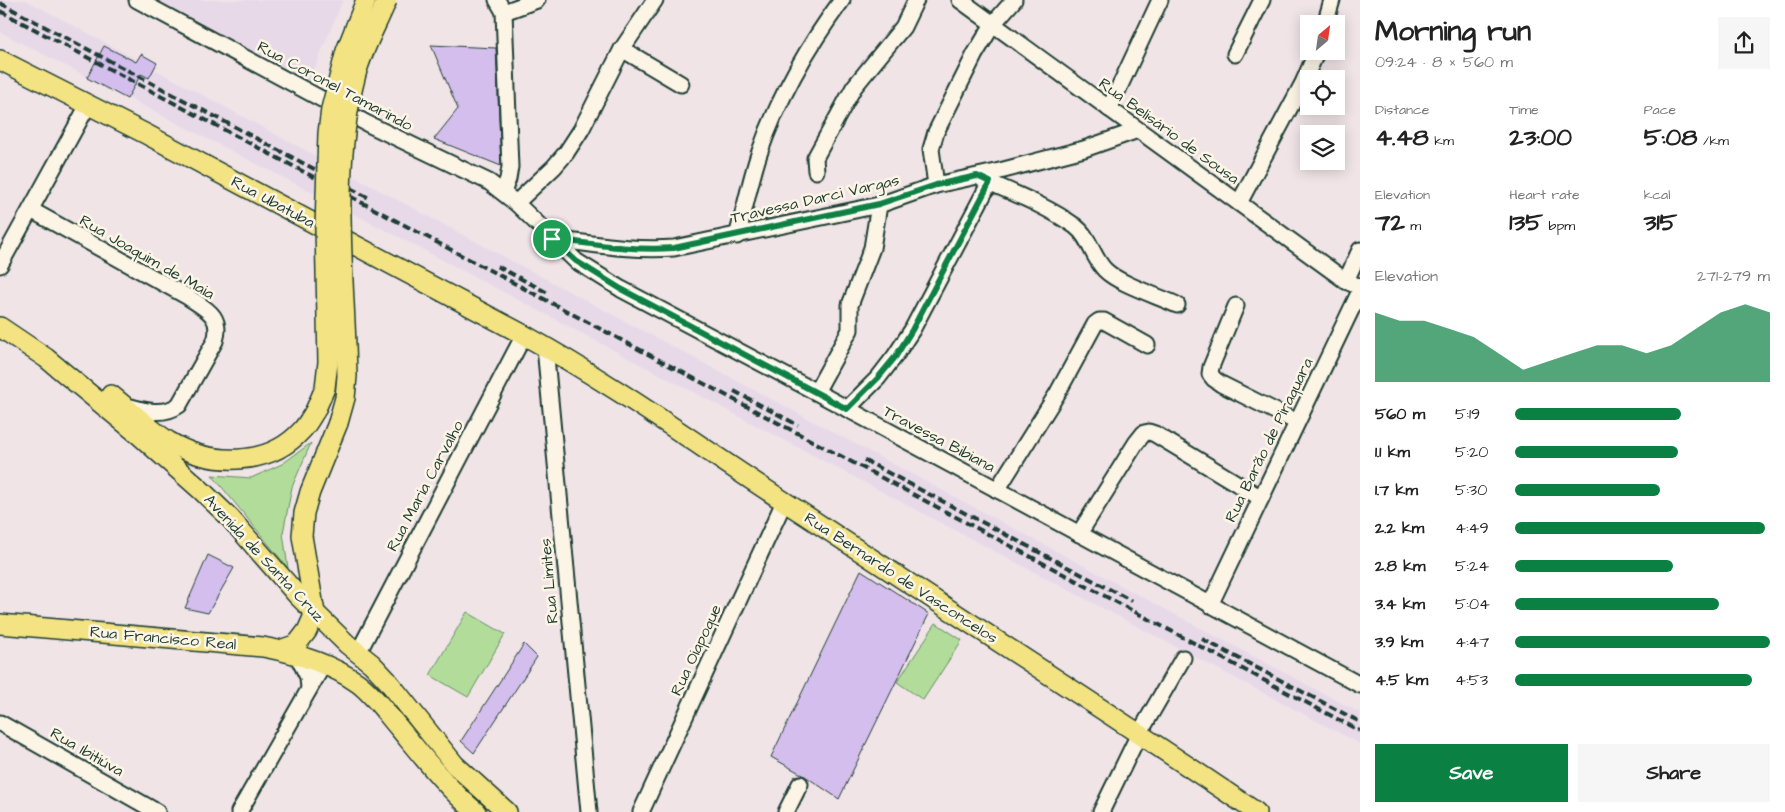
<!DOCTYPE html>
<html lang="en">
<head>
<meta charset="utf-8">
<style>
  body { margin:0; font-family:"Architects Daughter",sans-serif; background:#f6f6f6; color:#222; height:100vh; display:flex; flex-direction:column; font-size:19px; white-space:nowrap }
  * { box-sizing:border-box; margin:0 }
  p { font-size:16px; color:#767676 }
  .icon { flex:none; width:28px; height:28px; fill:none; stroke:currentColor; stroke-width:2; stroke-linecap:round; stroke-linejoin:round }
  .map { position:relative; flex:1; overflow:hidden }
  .sheet { display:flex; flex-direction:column; background:#fff; width:425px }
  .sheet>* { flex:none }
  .needle { width:32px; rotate:29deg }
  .tools { position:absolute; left:1300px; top:15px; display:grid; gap:10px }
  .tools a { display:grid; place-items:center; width:45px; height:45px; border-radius:0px; background:#fff; box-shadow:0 2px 12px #0003; font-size:25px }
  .pin { position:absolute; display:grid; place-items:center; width:42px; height:42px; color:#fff; margin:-21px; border:2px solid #fff; border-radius:50%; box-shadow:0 1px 5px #0007 }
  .round { display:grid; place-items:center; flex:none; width:52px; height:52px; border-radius:0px; background:#f6f6f6 }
  .summary { display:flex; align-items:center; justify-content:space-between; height:85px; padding:0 15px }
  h1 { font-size:28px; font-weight:700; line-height:38px }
  .figures { display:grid; grid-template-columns:repeat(3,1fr); gap:8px; height:85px; padding:5px 15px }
  .figures div { display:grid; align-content:center }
  .figures b { font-size:25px; font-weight:700 }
  .figures small { font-size:14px; font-weight:400 }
  .figures p { font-size:14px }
  .chart { height:140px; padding:10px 15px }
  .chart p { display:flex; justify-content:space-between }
  .chart svg { width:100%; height:90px; margin-top:5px; fill:#0b8043; opacity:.7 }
  .cta { display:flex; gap:10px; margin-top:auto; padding:10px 15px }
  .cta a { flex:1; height:58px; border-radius:0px; background:#0b8043; color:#fff; font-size:20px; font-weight:700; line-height:58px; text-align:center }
  .cta a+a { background:#f6f6f6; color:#222 }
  ul { padding:0 15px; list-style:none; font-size:16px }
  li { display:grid; grid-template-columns:80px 60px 1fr; align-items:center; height:38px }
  li i { height:12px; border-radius:6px; background:#0b8043 }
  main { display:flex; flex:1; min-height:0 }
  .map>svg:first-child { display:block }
  .built { fill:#e8d9e9 }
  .green { fill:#b1dc99; stroke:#688c66 }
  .building { fill:#d4beed; stroke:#1f3d34 }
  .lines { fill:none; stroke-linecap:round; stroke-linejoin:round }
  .minor-casing { stroke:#1f3d34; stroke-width:19 }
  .major-casing { stroke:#1f3d34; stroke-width:22 }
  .minor { stroke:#fcf5e5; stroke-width:15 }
  .major { stroke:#f4e382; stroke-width:19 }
  .rail { stroke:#1f3d34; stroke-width:4; stroke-dasharray:8 4; stroke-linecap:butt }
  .major-bridge-casing { stroke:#1f3d34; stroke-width:22; stroke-linecap:butt }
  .major-bridge { stroke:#f4e382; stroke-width:19 }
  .route-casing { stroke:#fff; stroke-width:10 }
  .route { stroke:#0b8043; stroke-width:6 }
  .labels { text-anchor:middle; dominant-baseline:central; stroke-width:5; stroke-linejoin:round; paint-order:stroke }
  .street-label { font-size:16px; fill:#1f3d34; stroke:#fcf5e5 }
</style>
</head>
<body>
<main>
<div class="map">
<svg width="1360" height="812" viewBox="0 0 1360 812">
  <rect width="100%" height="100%" fill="#f0e4e7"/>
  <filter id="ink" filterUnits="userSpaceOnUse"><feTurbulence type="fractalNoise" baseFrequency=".02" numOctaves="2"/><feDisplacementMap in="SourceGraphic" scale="10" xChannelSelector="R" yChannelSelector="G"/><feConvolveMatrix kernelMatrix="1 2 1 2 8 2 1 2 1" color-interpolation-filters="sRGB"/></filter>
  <g filter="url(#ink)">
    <!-- built -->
    <g class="built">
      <polygon points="0,0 26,0 377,189 1360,713 1360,744 416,246 0,32"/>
      <polygon points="151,0 343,0 306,89"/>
    </g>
    <!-- green -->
    <g class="green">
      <polygon points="311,443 292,487 283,533 288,568 212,475 251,478 282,464"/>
      <polygon points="467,612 505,634 468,697 430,675"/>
      <polygon points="936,623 962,640 923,700 897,682"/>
    </g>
    <!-- building -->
    <g class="building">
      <polygon points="431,45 496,48 501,166 434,139 458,109"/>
      <polygon points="104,46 136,62 141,54 157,63 149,78 141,74 127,99 87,78"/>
      <polygon points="208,555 234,568 208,613 185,608"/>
      <polygon points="861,570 929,614 839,799 805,776 771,757"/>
      <polygon points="524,644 537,657 474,753 461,741"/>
    </g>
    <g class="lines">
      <defs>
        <g id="minor">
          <polyline points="137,0 368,124 489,182 516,203 576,261 621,289 816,392 1360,685"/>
          <polyline points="497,0 504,12 510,167 508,179 503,192"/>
          <polyline points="960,0 1346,281 1360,287"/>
          <polyline points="504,12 537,0"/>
          <polyline points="1325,24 1332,0"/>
          <polyline points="622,49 681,84"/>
          <polyline points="1235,54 1262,0"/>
          <polyline points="1109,109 1160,0"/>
          <polyline points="816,171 815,158 854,87 903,27 916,0"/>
          <path d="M 982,179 C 1013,193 1047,206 1075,226 C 1090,237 1092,257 1105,270 C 1119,284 1158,296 1177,305"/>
          <polyline points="936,185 931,149 936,132 975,54 993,24 1014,0"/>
          <polyline points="516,203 554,167 566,153 581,130 622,49 655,0"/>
          <polyline points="1239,203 1303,83 1317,51"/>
          <path d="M 31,210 L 188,297 C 206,309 223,316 215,341 L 179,405 C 162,417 142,410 124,405"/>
          <path d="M 737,236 C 745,209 750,181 759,154 C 778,99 808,46 842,0"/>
          <path d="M 552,239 C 593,244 633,251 674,248 L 879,205 L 936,185 L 996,172 L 1084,149 L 1138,130"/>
          <polyline points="0,265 88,105"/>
          <polyline points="1346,281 1360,250"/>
          <polyline points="1236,306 1211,367 1210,374 1214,379 1221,384 1297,422"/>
          <polyline points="545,347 589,812"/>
          <polyline points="816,392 850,330 850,305 872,248 879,205"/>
          <polyline points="847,409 878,378 895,356 912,330 990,182"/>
          <polyline points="997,490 1057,394 1095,324 1099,321 1104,321 1147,345"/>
          <polyline points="1079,534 1136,443 1144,433 1149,432 1155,434 1261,498"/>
          <polyline points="1210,605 1360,291"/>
          <polyline points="358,653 524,335"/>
          <polyline points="297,655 308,677 309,689"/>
          <polyline points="0,723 157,812"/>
          <polyline points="239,812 323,665"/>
          <polyline points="641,812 784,502"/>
          <polyline points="786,812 800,784"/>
          <polyline points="1101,812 1139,734 1183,658"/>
        </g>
        <g id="major">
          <path d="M 0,60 L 146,134 L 524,335 C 622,389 711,455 805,515 C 955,614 1107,711 1256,812"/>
          <polyline points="0,327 46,358 138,434 202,491 230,518 298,596 347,644 372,664 387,680 455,765 507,812"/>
          <path d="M 111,395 C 130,410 148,428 168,441 C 209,466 268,468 302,430 C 307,425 311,417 315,411"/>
          <path d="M 0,624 L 263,647 C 295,653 331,664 358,683 C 374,695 386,713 399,728 C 423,757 447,788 476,812"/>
          <polyline points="280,650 297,644 307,631 315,613 302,536 304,513 310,492 338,423"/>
        </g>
      </defs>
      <!-- minor casing -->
      <use href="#minor" class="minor-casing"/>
      <!-- major casing -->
      <use href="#major" class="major-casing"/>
      <!-- minor -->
      <use href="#minor" class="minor"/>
      <!-- major -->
      <use href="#major" class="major"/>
      <!-- rail -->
      <g class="rail">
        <polyline points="0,3 369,198"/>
        <polyline points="0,11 1360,731"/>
        <polyline points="497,266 548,293"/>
        <polyline points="734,391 798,425"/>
        <polyline points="864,460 1132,601"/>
        <polyline points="1202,639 1360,722"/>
      </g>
      <defs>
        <g id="major-bridge">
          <polyline points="315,411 325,388 328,362 325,227 328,133 331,109 346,51 366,0"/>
          <path d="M 338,423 L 345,398 L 347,376 C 345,276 330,172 356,74 C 363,48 377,24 387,0"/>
        </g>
      </defs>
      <!-- major-bridge casing -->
      <use href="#major-bridge" class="major-bridge-casing"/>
      <!-- major-bridge -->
      <use href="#major-bridge" class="major-bridge"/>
    </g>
  </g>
  <g class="lines" filter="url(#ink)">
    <defs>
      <path id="route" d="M 977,176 L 990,182 L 912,330 L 896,356 L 878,378 L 847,409 L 621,289 L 576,261 L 552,239 C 593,244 633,251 674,248 L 879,204 L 936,185 Z"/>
    </defs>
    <!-- route casing -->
    <use href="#route" class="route-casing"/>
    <!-- route -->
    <use href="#route" class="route"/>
  </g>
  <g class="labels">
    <!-- street labels -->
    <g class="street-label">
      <text transform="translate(335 86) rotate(28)">Rua Coronel Tamarindo</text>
      <text transform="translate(1169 131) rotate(36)">Rua Belisário de Sousa</text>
      <text transform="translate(815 199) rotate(-13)">Travessa Darci Vargas</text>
      <text transform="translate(273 202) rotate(28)">Rua Ubatuba</text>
      <text transform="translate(147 257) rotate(30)">Rua Joaquim de Maia</text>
      <text transform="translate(939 439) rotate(28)">Travessa Bibiana</text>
      <text transform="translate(1269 440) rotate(-64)">Rua Barão de Piraquara</text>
      <text transform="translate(425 486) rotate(-62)">Rua Maria Carvalho</text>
      <text transform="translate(264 558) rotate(47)">Avenida de Santa Cruz</text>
      <text transform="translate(901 578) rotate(33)">Rua Bernardo de Vasconcelos</text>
      <text transform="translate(549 581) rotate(-95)">Rua Limites</text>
      <text transform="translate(163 638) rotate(5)">Rua Francisco Real</text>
      <text transform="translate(696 650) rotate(-65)">Rua Oiapoque</text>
      <text transform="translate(87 752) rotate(30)">Rua Ibitiúva</text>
    </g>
  </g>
</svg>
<div class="tools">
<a><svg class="needle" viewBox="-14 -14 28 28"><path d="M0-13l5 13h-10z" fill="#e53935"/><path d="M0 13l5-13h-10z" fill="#767676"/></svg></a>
<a><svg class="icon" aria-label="locate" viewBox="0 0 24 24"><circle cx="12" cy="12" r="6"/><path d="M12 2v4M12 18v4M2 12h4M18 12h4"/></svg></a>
<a><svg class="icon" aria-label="layers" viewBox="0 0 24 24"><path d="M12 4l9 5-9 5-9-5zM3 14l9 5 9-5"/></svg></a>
</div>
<div class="pin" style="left:552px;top:239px;background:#1e9e55"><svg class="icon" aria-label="arrive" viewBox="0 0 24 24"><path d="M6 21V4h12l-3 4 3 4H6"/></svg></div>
</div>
<section class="sheet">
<div class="summary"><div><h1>Morning run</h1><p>09:24 · 8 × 560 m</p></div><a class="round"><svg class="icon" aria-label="share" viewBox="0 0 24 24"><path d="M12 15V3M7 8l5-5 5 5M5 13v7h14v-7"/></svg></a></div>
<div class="figures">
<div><p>Distance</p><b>4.48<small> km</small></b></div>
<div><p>Time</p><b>23:00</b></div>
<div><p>Pace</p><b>5:08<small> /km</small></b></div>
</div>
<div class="figures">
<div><p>Elevation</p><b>72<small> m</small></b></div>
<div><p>Heart rate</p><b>135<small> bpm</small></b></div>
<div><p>kcal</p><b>315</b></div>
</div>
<div class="chart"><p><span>Elevation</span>271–279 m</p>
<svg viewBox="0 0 160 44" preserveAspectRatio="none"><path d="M0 44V10L10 14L20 14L30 18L40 22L50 30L60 38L70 34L80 30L90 26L100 26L110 30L120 26L130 18L140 10L150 6L160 10V44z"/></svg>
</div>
<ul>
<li><b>560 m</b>5:19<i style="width:65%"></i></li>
<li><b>1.1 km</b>5:20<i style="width:64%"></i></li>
<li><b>1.7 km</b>5:30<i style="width:57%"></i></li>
<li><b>2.2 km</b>4:49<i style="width:98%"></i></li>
<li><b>2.8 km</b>5:24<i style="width:62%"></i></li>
<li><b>3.4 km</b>5:04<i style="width:80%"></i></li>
<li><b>3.9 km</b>4:47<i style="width:100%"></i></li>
<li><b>4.5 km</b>4:53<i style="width:93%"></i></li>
</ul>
<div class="cta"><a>Save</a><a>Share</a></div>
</section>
</main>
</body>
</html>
